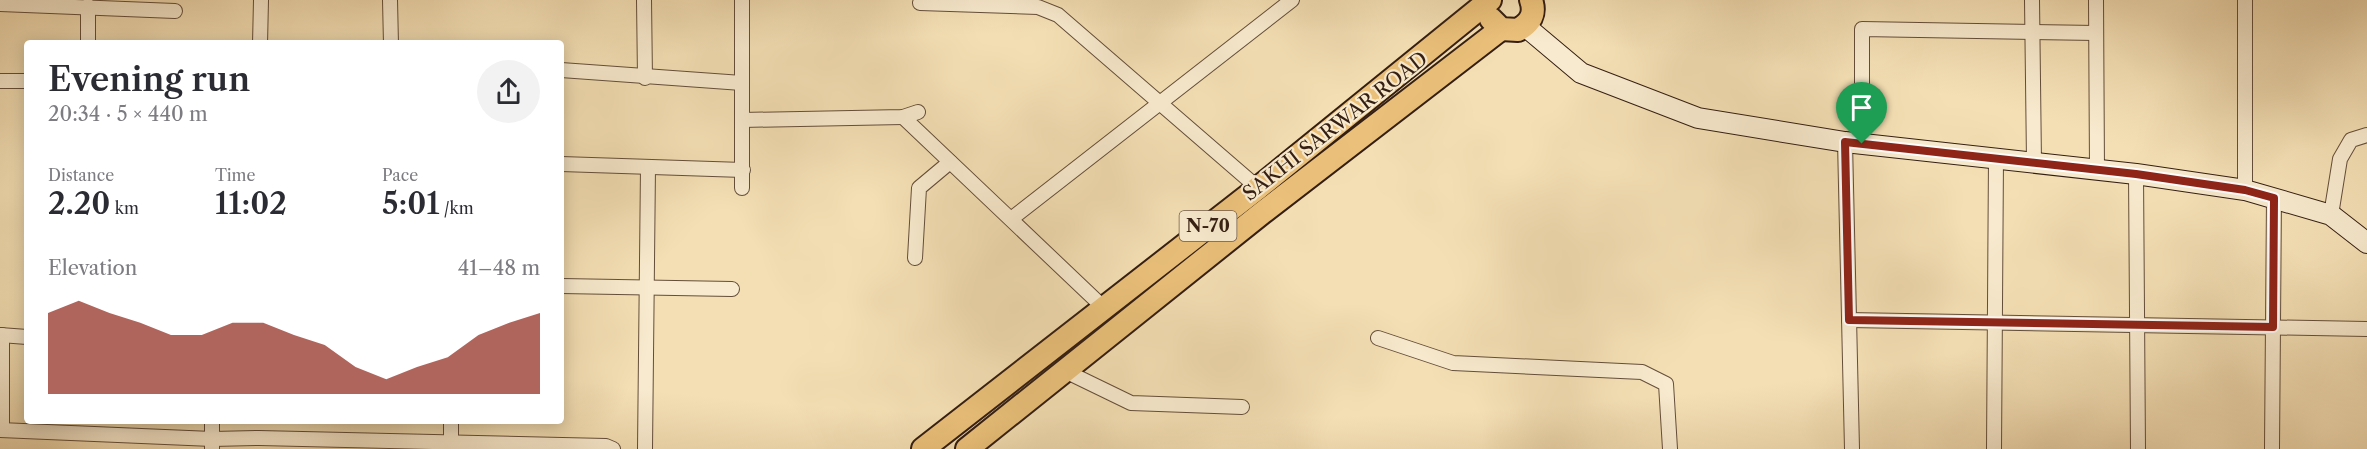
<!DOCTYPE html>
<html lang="en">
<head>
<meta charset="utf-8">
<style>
  body { margin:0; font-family:"Libre Caslon Text",serif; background:#f2f2f3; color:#2b2b33; height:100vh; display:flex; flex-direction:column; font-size:22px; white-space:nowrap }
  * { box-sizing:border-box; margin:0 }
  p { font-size:20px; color:#7c7c81 }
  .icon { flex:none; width:33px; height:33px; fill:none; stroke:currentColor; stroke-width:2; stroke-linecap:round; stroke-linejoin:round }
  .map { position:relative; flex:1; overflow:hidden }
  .details { position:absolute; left:24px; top:40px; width:540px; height:384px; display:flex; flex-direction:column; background:#fff; border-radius:6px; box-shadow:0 3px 15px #0003 }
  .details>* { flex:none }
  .pin { position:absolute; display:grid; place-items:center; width:51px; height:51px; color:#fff; margin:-62px -26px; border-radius:50% 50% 50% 0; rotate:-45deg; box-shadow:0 0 6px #0007 }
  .pin .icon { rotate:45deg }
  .round { display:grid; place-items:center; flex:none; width:63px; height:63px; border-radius:32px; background:#f2f2f3 }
  .overview { display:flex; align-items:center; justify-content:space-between; height:102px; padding:0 24px }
  h1 { font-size:33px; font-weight:600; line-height:45px }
  .stats { display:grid; grid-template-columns:repeat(3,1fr); gap:9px; height:102px; padding:6px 24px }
  .stats div { display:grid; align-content:center }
  .stats b { font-size:30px; font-weight:600 }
  .stats small { font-size:16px; font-weight:400 }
  .stats p { font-size:16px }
  .chart { height:168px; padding:12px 24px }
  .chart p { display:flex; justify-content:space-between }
  .chart svg { width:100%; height:108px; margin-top:6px; fill:#8f2418; opacity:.7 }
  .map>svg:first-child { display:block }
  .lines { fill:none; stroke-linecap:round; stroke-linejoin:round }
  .minor-casing { stroke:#644e3a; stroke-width:16 }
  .secondary-casing { stroke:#341e12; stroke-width:22 }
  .trunk-casing { stroke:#341e12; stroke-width:26 }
  .minor { stroke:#f8eace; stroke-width:14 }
  .secondary { stroke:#f8eace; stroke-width:20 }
  .trunk { stroke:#eac07a; stroke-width:22 }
  .route-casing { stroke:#fff; stroke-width:12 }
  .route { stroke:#8f2418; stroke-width:8 }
  .labels { text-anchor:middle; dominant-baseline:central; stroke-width:4.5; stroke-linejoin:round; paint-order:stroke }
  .shield { fill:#f8eace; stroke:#6f5b4a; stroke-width:1.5 }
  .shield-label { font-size:18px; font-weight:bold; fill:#341e12 }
  .street-label { font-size:20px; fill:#341e12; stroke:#f8eace }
</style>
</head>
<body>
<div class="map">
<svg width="2367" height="449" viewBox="0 0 2367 449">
  <rect width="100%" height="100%" fill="#f4dfb4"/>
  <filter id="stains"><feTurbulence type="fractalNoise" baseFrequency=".00333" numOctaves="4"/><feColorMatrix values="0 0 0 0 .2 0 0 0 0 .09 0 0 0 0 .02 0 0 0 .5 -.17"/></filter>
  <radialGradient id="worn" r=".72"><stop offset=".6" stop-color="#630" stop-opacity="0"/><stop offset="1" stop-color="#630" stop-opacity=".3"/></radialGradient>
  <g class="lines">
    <defs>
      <g id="minor">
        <polyline points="390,0 391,44"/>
        <polyline points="644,0 645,78"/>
        <polyline points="2032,0 2034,162"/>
        <polyline points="2096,0 2097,169"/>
        <polyline points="920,3 1038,7 1058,15 1258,188"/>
        <polyline points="0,4 175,11"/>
        <polyline points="88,44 88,6"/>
        <polyline points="260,44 261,0"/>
        <polyline points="561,70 742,83"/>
        <polyline points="0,81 27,81"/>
        <polyline points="903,117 1104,308"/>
        <polyline points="742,120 903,117 918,112"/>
        <polyline points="1845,142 1852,449"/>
        <polyline points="1862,144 1862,29 2096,33"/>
        <polyline points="561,164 743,170"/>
        <polyline points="2136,174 2138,449"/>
        <polyline points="742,188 742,0"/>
        <polyline points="2245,190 2245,0"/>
        <polyline points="2331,215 2340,159 2351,140 2367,135"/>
        <polyline points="1011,219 1292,0"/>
        <polyline points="915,258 919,188 950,162"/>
        <polyline points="561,286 732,289"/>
        <polyline points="1849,320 2367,329"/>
        <polyline points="0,335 27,337"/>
        <polyline points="2,335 2,430"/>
        <polyline points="1378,338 1453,363 1642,372 1666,384 1670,449"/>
        <polyline points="1065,371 1131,403 1242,407"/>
        <polyline points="0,430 212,439 259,438 606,446 613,449"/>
        <polyline points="451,443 451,422"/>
        <polyline points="212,449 212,422"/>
        <polyline points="645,449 648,167"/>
        <polyline points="1994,449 1996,158"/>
        <polyline points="2272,449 2274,198"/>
      </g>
      <polyline id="secondary" points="1525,26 1581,73 1698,118 1845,142 2136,174 2245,190 2331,215 2367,243"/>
      <g id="trunk">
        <path d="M 1491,19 L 1501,29 L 1518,30 C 1530,23 1536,14 1531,0"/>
        <polyline points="923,449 1258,188 1490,0"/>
        <polyline points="967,449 1262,213 1501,29"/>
      </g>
    </defs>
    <!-- minor casing -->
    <use href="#minor" class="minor-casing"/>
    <!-- secondary casing -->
    <use href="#secondary" class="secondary-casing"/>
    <!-- trunk casing -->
    <use href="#trunk" class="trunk-casing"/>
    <!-- minor -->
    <use href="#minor" class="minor"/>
    <!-- secondary -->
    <use href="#secondary" class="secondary"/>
    <!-- trunk -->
    <use href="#trunk" class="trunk"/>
  </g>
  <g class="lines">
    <defs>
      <polygon id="route" points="1845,142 2136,174 2245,190 2274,198 2273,327 1849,320"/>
    </defs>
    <!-- route casing -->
    <use href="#route" class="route-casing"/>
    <!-- route -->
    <use href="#route" class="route"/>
  </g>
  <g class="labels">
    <!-- shield labels -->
    <rect class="shield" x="1179.5" y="211" width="57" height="30" rx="4.5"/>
    <g class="shield-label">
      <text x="1208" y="226">N-70</text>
    </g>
    <!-- street labels -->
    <g class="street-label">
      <text transform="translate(1335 126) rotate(-38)">SAKHI SARWAR ROAD</text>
    </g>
  </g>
  <rect width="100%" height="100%" filter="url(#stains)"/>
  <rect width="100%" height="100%" fill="url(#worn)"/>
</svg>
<div class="pin" style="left:1862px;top:144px;background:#1e9e55"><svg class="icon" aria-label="arrive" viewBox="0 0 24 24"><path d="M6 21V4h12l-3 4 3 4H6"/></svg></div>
<section class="details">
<div class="overview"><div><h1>Evening run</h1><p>20:34 · 5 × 440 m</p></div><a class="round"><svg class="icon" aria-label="share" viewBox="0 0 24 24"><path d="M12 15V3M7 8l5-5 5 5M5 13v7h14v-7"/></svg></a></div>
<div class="stats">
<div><p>Distance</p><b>2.20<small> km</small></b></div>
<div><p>Time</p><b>11:02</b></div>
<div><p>Pace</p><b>5:01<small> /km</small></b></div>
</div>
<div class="chart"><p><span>Elevation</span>41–48 m</p>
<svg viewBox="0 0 160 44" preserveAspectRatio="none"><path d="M0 44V11L10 6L20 11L30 15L40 20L50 20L60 15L70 15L80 20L90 24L100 33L110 38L120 33L130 29L140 20L150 15L160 11V44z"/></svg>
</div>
</section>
</div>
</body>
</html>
